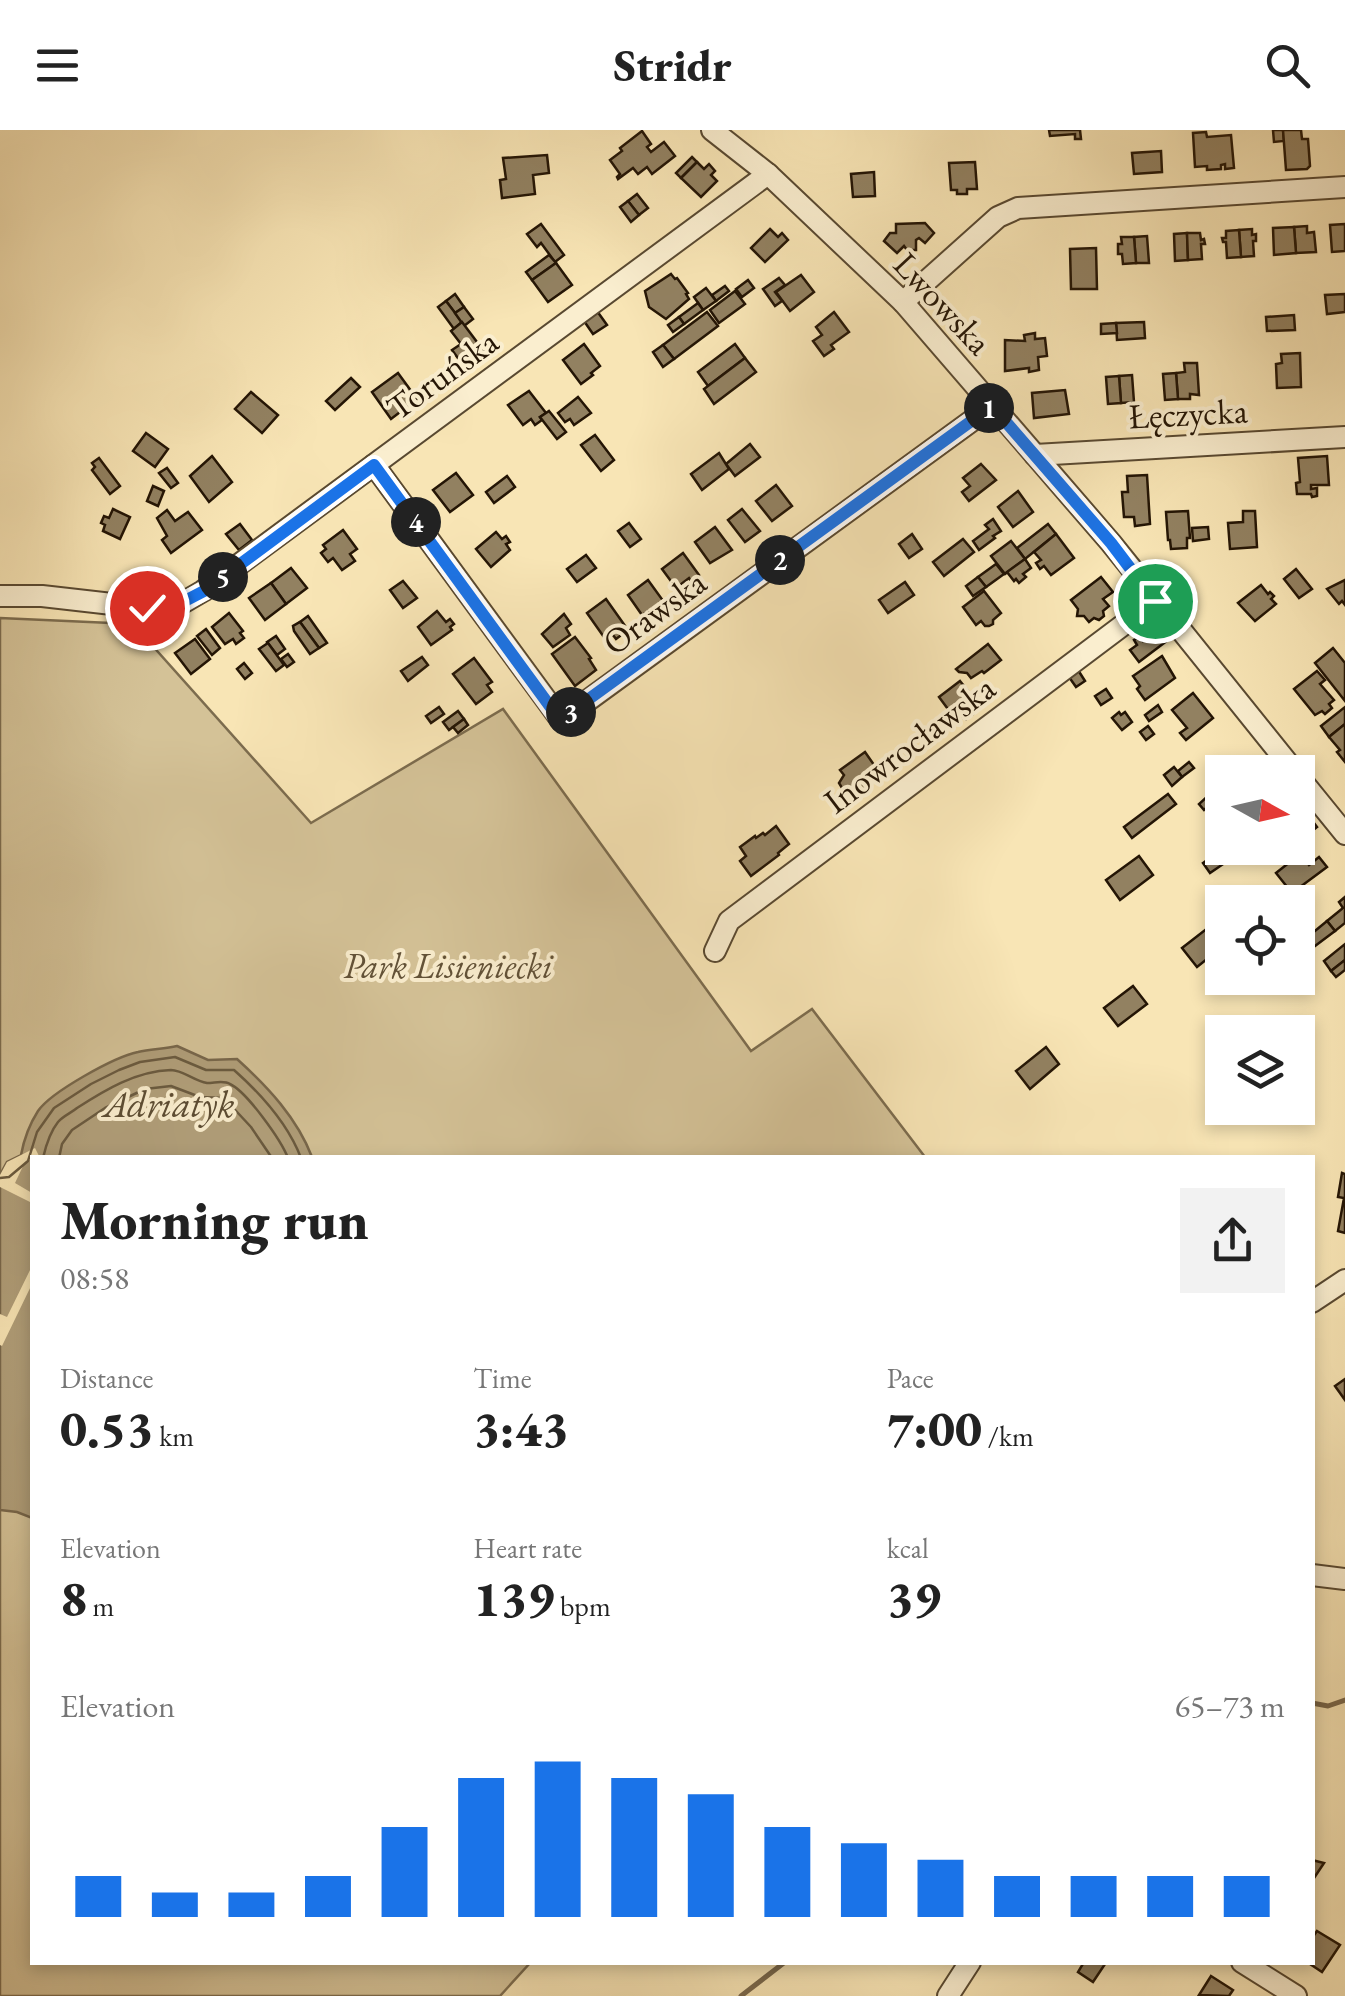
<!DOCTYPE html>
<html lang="en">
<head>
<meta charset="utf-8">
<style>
  body { margin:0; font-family:"EB Garamond",serif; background:#f2f2f2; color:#222; height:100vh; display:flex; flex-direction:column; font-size:38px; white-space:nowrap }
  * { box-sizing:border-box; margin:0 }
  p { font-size:32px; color:#767676 }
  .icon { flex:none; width:55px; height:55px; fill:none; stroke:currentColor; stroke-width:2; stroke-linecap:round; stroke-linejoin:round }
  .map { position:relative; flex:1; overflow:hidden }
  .side { position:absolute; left:30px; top:1025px; width:1285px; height:810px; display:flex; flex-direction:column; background:#fff; border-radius:0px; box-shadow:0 5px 15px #0003 }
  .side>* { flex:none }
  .needle { width:65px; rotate:98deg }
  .fabs { position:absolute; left:1205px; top:625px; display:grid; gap:20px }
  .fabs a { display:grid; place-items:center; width:110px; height:110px; border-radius:0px; background:#fff; box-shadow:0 5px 15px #0003; font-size:50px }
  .pin { position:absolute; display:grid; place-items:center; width:85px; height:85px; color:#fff; margin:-42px; border:5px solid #fff; border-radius:50%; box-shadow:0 2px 10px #0007 }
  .km { position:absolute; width:50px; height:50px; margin:-25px; border-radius:50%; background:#222; color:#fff; font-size:28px; line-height:50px; text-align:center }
  .round { display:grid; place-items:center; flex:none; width:105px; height:105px; border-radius:0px; background:#f2f2f2 }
  .headline { display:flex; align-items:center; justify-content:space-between; height:170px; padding:0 30px }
  h1 { font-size:55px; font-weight:800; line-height:75px }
  .figures { display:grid; grid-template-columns:repeat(3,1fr); gap:15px; height:170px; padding:10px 30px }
  .figures div { display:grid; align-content:center }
  .figures b { font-size:50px; font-weight:800 }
  .figures small { font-size:28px; font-weight:400 }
  .figures p { font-size:28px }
  .chart { height:280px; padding:20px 30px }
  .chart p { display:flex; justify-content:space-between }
  .chart svg { width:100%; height:180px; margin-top:10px; stroke:#1a73e8; stroke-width:6 }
  header { display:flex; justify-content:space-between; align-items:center; height:130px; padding:0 30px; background:#fff; font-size:45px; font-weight:800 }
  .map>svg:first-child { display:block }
  .green { fill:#d4c297; stroke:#7c6c4e; stroke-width:2.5 }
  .water { fill:#b09e79; stroke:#78674b; stroke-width:2.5 }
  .pier { fill:#f8e5b5 }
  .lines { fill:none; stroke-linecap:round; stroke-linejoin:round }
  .shore { stroke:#6a5a3f; stroke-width:2.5 }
  .stream { stroke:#78674b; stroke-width:5 }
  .building { fill:#928161; stroke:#241505; stroke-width:2.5 }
  .minor-casing { stroke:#594931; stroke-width:24 }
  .minor { stroke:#faeecf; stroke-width:20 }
  .route-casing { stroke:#fff; stroke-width:20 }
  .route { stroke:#1a73e8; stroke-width:12 }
  .labels { text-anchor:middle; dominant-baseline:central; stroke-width:8; stroke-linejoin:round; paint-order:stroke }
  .street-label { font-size:35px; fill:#241505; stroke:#faeecf }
  .park-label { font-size:35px; font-style:italic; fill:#625238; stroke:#faeecf }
  .water-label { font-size:38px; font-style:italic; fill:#5c4c33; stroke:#faeecf }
</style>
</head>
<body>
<header><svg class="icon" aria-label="menu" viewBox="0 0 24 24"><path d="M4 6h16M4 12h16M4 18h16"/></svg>Stridr<svg class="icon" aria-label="search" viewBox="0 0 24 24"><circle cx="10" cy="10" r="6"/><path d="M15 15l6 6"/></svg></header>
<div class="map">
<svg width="1345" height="1866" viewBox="0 0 1345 1866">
  <rect width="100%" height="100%" fill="#f8e5b5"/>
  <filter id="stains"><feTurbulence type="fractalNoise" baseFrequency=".002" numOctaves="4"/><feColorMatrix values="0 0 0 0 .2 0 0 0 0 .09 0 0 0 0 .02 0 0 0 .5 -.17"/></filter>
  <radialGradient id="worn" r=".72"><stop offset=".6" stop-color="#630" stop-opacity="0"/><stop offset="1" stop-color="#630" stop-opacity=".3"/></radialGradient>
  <!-- green -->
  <polygon class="green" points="0,488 133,494 311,693 503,579 751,921 812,879 925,1027 32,1028 32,1832 530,1833 500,1866 0,1866"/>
  <!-- water -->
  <path class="water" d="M 177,916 L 208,930 L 237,929 C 268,957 297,988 312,1027 L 32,1028 L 32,1388 L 17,1382 L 0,1380 L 0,1045 L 7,1032 L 21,1025 C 24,1009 29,995 38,981 C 51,962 114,927 138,922 C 150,919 164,919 177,916 Z"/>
  <!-- pier -->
  <g class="pier">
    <polygon points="35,1018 39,1026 25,1032 15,1053 32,1063 32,1073 0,1057 0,1045 7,1032"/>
    <polygon points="32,1136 32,1154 2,1216 0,1215 0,1184 7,1187"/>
  </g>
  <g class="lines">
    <!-- shore -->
    <g class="shore">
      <path d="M 43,1028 C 46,1015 50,1002 58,992 C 63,986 71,983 77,978 C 105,960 136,941 171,940 C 183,940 194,951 207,953 C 215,953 224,950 230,954 C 247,962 281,1010 288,1028"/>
      <polyline points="59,1028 62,1014 72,1000 105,978 145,959 171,956 200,967 224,968 251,997 272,1028"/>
      <path d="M 0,1048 L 9,1047 L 28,1031 L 37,1002 L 54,978 L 91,954 L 119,940 L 140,932 L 175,927 L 206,940 L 234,940 C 261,964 288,994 301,1028"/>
    </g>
    <!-- stream -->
    <g class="stream">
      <polyline points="1312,1573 1328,1576 1345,1570"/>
      <polyline points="741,1866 785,1832"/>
    </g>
  </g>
  <!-- building -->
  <g class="building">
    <polygon points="1049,0 1080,0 1081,9 1075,9 1075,4 1050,6"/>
    <polygon points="1273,0 1283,0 1284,11 1274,12"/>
    <polygon points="1283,0 1301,0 1302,9 1308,9 1310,36 1307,39 1286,40"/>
    <polygon points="642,1 651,14 647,17 651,22 664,12 675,26 652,44 647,37 638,44 633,38 618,49 617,47 620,44 610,30 622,21 620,18"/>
    <polygon points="1206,2 1207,7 1231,5 1234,38 1225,39 1225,34 1221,35 1221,39 1207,40 1207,36 1195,37 1193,3"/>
    <polygon points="1161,21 1162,42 1134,44 1132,23"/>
    <polygon points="547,25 549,43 533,45 535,64 502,68 500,50 506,49 503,28"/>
    <polygon points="692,27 697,32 681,48 676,43"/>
    <polygon points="697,32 704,39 709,34 715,41 711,45 717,51 701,67 681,48"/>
    <polygon points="975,32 977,59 967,59 967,64 957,64 957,60 951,60 949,33"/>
    <polygon points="874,42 875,66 853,67 851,44"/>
    <polygon points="637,64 648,78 639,85 628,71"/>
    <polygon points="628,71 639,85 631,92 620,77"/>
    <polygon points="925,93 934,103 925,113 919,108 916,110 916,120 907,120 904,116 897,123 884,111 890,103 896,103 896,94"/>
    <polygon points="541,94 564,125 555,132 541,113 537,117 527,104"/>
    <polygon points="1345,94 1345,121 1332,122 1330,95"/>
    <polygon points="1307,96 1307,103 1314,102 1316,122 1296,123 1294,97"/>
    <polygon points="1294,97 1296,123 1274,125 1273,98"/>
    <polygon points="770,99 778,107 782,103 788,110 765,132 751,118"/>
    <polygon points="1252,99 1252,105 1256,104 1256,111 1253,111 1254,126 1241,127 1239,100"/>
    <polygon points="1239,100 1241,127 1227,128 1226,112 1223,112 1222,108 1226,108 1226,101"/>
    <polygon points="1187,103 1188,130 1175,131 1174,104"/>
    <polygon points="1187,103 1200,103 1201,110 1204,109 1205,114 1201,114 1202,129 1188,130"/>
    <polygon points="1147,106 1149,133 1136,133 1134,107"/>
    <polygon points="1121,107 1134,107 1136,133 1123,134 1122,124 1118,124 1118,114 1122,114"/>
    <polygon points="1096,118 1097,159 1071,159 1070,119"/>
    <polygon points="549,125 556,133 532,150 526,142"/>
    <polygon points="556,133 572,155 548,172 532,150"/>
    <polygon points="671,144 675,149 677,148 688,163 686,164 689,169 666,189 649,177 645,161"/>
    <polygon points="801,145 814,162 790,181 776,162"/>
    <polygon points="779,148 785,155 775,162 782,171 775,176 763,159"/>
    <polygon points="748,150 754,158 742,167 736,159"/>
    <polygon points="725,156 729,161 716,171 712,165"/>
    <polygon points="706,158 716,171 703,180 694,167"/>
    <polygon points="735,161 745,174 719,193 710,180"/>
    <polygon points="455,164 464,177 455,183 446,171"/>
    <polygon points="1345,164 1345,182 1327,184 1325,165"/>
    <polygon points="446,171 462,192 454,199 438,177"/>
    <polygon points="698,173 703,180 684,194 679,187"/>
    <polygon points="464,177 473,189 464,196 455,183"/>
    <polygon points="597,181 607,195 593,204 584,191"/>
    <polygon points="707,182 718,196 674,229 663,215"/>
    <polygon points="834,182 849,202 831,215 834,219 824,226 813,211 822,205 816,197"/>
    <polygon points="1294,185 1295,200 1267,201 1266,187"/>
    <polygon points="679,187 684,194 673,202 668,195"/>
    <polygon points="462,192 486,224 466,239 452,220 461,214 451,201"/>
    <polygon points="1144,192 1145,208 1117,210 1116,193"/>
    <polygon points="1116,193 1117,203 1101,204 1101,194"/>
    <polygon points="1035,203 1035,209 1045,208 1047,226 1038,227 1039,240 1029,242 1029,238 1005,241 1005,210 1025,211 1024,205"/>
    <polygon points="584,214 600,236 591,243 593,245 581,254 563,230"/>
    <polygon points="735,214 745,228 708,256 698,242"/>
    <polygon points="663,215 674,229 663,237 653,222"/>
    <polygon points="1300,223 1301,257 1277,258 1276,234 1282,233 1281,224"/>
    <polygon points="745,228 756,242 714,274 704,259"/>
    <polygon points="1184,233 1197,233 1199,265 1190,264 1190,269 1178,269 1176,243 1185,242"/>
    <polygon points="398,243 417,269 391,289 372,262"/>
    <polygon points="1176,243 1178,269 1165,270 1163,244"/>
    <polygon points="1132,245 1134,272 1121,273 1119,246"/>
    <polygon points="1119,246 1121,273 1108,274 1106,247"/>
    <polygon points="351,248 360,257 335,280 326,271"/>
    <polygon points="1065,260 1069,284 1034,288 1032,263"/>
    <polygon points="529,261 546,283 540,287 542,290 535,295 531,289 523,295 508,275"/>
    <polygon points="251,262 278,285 262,303 235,279"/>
    <polygon points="578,267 591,283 574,295 570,289 565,292 558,283"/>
    <polygon points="549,281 566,302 557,309 540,287"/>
    <polygon points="146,303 168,319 155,337 133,321"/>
    <polygon points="595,305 614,330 601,341 581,315"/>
    <polygon points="750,314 760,327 735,346 726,334"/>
    <polygon points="719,323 729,339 702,360 691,344"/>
    <polygon points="212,326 232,352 209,372 190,346"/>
    <polygon points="1327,326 1329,355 1311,355 1311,359 1317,358 1317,366 1312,367 1311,364 1297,364 1296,353 1300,352 1298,328"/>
    <polygon points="99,328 120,356 110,364 92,340 95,337 92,333"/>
    <polygon points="981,334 996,350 969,371 962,362 970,356 963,348"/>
    <polygon points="167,338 178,353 171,358 159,343"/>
    <polygon points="456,343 473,365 450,382 433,360"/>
    <polygon points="1147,345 1150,394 1135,396 1134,387 1124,387 1122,362 1128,362 1127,346"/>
    <polygon points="507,346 515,357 494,373 486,362"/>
    <polygon points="776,355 792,376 772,391 756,371"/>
    <polygon points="153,356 164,361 158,376 147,371"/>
    <polygon points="1018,361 1033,382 1013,397 998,377"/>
    <polygon points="113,379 130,387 120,409 103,401 105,395 101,393 104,386 109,388"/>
    <polygon points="742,379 760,401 745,412 728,390"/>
    <polygon points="167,380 175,391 188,382 202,400 171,423 162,410 167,406 157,388"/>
    <polygon points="1188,381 1190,408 1187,408 1187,418 1171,419 1170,410 1168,410 1166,382"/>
    <polygon points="1243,381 1255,381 1257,417 1230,419 1228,393 1243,392"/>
    <polygon points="993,389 1001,401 993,406 995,408 979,420 973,411 989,399 985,395"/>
    <polygon points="629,393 641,409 630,417 618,401"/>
    <polygon points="240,394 252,410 239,420 226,404"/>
    <polygon points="1048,394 1056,404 1025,429 1017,418"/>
    <polygon points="715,397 732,420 710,433 695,412"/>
    <polygon points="1208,397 1209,409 1193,411 1192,398"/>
    <polygon points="343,400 357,419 350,424 355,431 342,440 333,428 328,432 321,423 326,419 323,415"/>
    <polygon points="496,402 502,409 506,406 510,412 506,414 510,420 491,437 476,419"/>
    <polygon points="912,404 922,419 909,428 899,414"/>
    <polygon points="1056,404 1074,428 1051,445 1044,436 1040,439 1036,433 1041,430 1034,422"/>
    <polygon points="963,409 974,422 944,446 933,432"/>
    <polygon points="1011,411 1025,429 1005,444 991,426"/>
    <polygon points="683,423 699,445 691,451 689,448 676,458 662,439"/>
    <polygon points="586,425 596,438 577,452 567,439"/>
    <polygon points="1025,429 1031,438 1023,444 1026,447 1019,453 1016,449 1014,451 1007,442"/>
    <polygon points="996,434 1004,444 986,457 978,447"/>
    <polygon points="291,438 307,458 286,474 271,453"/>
    <polygon points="1296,439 1312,459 1299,468 1284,449"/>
    <polygon points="978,447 986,457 973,466 966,456"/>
    <polygon points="1101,447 1113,462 1103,469 1109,476 1103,481 1104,486 1099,490 1094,488 1089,492 1084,486 1077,486 1078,479 1071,470"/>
    <polygon points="648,450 664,472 642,485 628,465"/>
    <polygon points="1345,450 1345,475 1342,471 1339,474 1327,459"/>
    <polygon points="403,451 417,468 403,478 390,460"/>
    <polygon points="905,452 914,465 888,483 879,470"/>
    <polygon points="271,453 286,474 265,490 249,468"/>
    <polygon points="1261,455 1268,464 1270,462 1274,466 1271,469 1276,474 1255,491 1238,473"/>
    <polygon points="984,461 1001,483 993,490 993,494 989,496 985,496 981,491 976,495 963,477"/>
    <polygon points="606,469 628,500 616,509 613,505 606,510 587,483"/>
    <polygon points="437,481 446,492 450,489 454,494 450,497 452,500 431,515 418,497"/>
    <polygon points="229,483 243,501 240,503 244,508 236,514 233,509 225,514 212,497"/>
    <polygon points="564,484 571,494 566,498 570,505 553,517 542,504"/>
    <polygon points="308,486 327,513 319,518 300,492"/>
    <polygon points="300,492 319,518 310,524 294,501 293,496"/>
    <polygon points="206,499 220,518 212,525 197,506"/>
    <polygon points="1159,499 1168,510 1139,532 1130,520 1137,515 1134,510 1140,506 1143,511"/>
    <polygon points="276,506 285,519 277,525 267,512"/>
    <polygon points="575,507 591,528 589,529 596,540 575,556 552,524"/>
    <polygon points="195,509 210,529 191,544 175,523"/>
    <polygon points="268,513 284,535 276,541 259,519"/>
    <polygon points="988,514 1001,530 984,543 982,541 971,548 967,543 959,542 956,539"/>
    <polygon points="1333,518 1345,533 1345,571 1315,533"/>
    <polygon points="288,524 294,532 287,537 281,529"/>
    <polygon points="1162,526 1175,548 1145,570 1137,559 1140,556 1133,546"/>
    <polygon points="422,527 428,535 408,551 401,541"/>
    <polygon points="474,528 492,552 487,555 492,562 476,574 453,544"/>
    <polygon points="244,533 252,543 245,549 237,539"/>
    <polygon points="1078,540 1085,551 1076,557 1069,547"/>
    <polygon points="1317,541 1325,550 1320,554 1334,570 1329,574 1332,578 1325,584 1322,581 1315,585 1294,559"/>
    <polygon points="960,551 978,573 969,580 973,584 966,589 960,587 956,590 939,567"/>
    <polygon points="1106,559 1112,568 1101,575 1095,566"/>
    <polygon points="1193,563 1213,588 1186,610 1180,603 1187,598 1172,580"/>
    <polygon points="1158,575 1162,582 1149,591 1145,585"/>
    <polygon points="439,577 444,584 431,593 426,586"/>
    <polygon points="1345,577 1345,594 1329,607 1321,596"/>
    <polygon points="458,581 464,589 449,600 443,592"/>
    <polygon points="1119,582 1121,585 1125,582 1132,592 1122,600 1112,588"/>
    <polygon points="464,589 468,595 458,603 453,597"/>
    <polygon points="1345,594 1345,632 1337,622 1340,620 1329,607"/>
    <polygon points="1148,596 1154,604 1146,610 1140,602"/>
    <polygon points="865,622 879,642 864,651 869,657 855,668 848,658 842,658 839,653 844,645 840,640"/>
    <polygon points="1189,632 1194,638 1182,647 1178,641"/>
    <polygon points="1174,637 1182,647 1172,656 1164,645"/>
    <polygon points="1168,664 1176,674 1132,708 1124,697"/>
    <polygon points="1210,664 1215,670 1204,680 1199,674"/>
    <polygon points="1308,685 1317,697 1298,712 1298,694"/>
    <polygon points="776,696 789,714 778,723 779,725 751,746 740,731 746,726 740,717 755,706 756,708 763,703 765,705"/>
    <polygon points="1221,720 1229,730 1210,743 1203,733"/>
    <polygon points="1300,724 1309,735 1319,727 1327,737 1292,763 1276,743"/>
    <polygon points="1139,726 1153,745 1120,770 1106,750"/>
    <polygon points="1345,767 1345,793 1335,801 1327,791 1343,778 1339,772"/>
    <polygon points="1327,791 1335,801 1311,819 1302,807 1307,802 1310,805"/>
    <polygon points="1209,797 1222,817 1197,837 1182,818"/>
    <polygon points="1302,807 1311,819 1298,828 1298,811"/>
    <polygon points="1345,814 1345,830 1331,841 1324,831"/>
    <polygon points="1345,830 1345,840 1336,847 1331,841"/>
    <polygon points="1133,856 1147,874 1118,896 1104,878"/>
    <polygon points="1297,887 1304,896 1296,902 1292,902 1286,895"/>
    <polygon points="1046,917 1059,934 1030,959 1016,941"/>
    <polygon points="1342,1043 1345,1044 1345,1103 1338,1101 1344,1068 1338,1067"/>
    <polygon points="1345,1249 1345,1270 1335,1256"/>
    <polygon points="1312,1730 1324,1733 1312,1751"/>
    <polygon points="1317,1801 1340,1815 1322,1842 1307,1832 1312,1832 1312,1808"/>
    <polygon points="1084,1832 1105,1834 1093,1852 1078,1842"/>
    <polygon points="1211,1846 1233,1860 1229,1866 1199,1865"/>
  </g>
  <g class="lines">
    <defs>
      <g id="minor">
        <polyline points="712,0 768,44 903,172 1111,413 1295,642"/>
        <polyline points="903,172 998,87 1018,78 1345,57"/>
        <polyline points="1035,325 1345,307"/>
        <polyline points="374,335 561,590 992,276"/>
        <polyline points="0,466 42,466 147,478 179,475 203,461 768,44"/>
        <polyline points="1298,646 1345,704"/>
        <polyline points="715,821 729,791 1155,471"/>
        <polyline points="1312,1172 1345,1150"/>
        <polyline points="1312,1445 1345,1449"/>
        <polyline points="1242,1832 1296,1866"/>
        <polyline points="948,1866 970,1832"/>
      </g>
    </defs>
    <!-- minor casing -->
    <use href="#minor" class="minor-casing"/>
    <!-- minor -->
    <use href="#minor" class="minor"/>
  </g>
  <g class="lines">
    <defs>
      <polyline id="route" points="147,478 179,474 204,461 374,335 560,590 992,276 1111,413 1155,471"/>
    </defs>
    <!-- route casing -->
    <use href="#route" class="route-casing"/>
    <!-- route -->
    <use href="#route" class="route"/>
  </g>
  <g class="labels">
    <!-- street labels -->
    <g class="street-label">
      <text transform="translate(943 173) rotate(47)">Lwowska</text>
      <text transform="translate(442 244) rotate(-36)">Toruńska</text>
      <text transform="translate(1188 283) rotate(-3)">Łęczycka</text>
      <text transform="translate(654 482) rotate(-36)">Orawska</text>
      <text transform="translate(909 614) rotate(-37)">Inowrocławska</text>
    </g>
    <!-- park labels -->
    <g class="park-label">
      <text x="448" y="835">Park Lisieniecki</text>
    </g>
    <!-- water labels -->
    <g class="water-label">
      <text x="169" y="973">Adriatyk</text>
    </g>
  </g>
  <rect width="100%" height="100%" filter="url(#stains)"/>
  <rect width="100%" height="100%" fill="url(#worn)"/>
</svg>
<div class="fabs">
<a><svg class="needle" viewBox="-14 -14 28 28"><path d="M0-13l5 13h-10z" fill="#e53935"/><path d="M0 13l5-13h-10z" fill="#767676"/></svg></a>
<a><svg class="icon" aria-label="locate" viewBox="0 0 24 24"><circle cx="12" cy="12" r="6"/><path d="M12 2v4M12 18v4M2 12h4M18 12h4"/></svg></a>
<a><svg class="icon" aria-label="layers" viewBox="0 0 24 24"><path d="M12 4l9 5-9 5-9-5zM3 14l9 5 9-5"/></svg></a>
</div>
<div class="pin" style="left:1155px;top:471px;background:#1e9e55"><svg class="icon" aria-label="arrive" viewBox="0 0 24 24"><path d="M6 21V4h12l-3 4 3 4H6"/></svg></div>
<div class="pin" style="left:147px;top:478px;background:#d93025"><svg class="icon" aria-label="check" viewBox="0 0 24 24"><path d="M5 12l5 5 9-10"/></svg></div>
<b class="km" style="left:989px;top:278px">1</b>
<b class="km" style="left:780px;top:430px">2</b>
<b class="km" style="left:571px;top:582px">3</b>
<b class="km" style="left:416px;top:392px">4</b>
<b class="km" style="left:223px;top:447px">5</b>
<section class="side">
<div class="headline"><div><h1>Morning run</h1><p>08:58</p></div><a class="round"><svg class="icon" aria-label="share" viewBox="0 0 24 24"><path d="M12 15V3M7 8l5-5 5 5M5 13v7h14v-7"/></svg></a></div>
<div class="figures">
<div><p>Distance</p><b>0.53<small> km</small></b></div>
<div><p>Time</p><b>3:43</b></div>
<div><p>Pace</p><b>7:00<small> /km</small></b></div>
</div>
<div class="figures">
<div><p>Elevation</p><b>8<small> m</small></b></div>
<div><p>Heart rate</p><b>139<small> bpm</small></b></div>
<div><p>kcal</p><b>39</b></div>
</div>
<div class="chart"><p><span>Elevation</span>65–73 m</p>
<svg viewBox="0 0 160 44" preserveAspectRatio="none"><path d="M5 44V34M15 44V38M25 44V38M35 44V34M45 44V22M55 44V10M65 44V6M75 44V10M85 44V14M95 44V22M105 44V26M115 44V30M125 44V34M135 44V34M145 44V34M155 44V34"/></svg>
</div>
</section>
</div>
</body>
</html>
